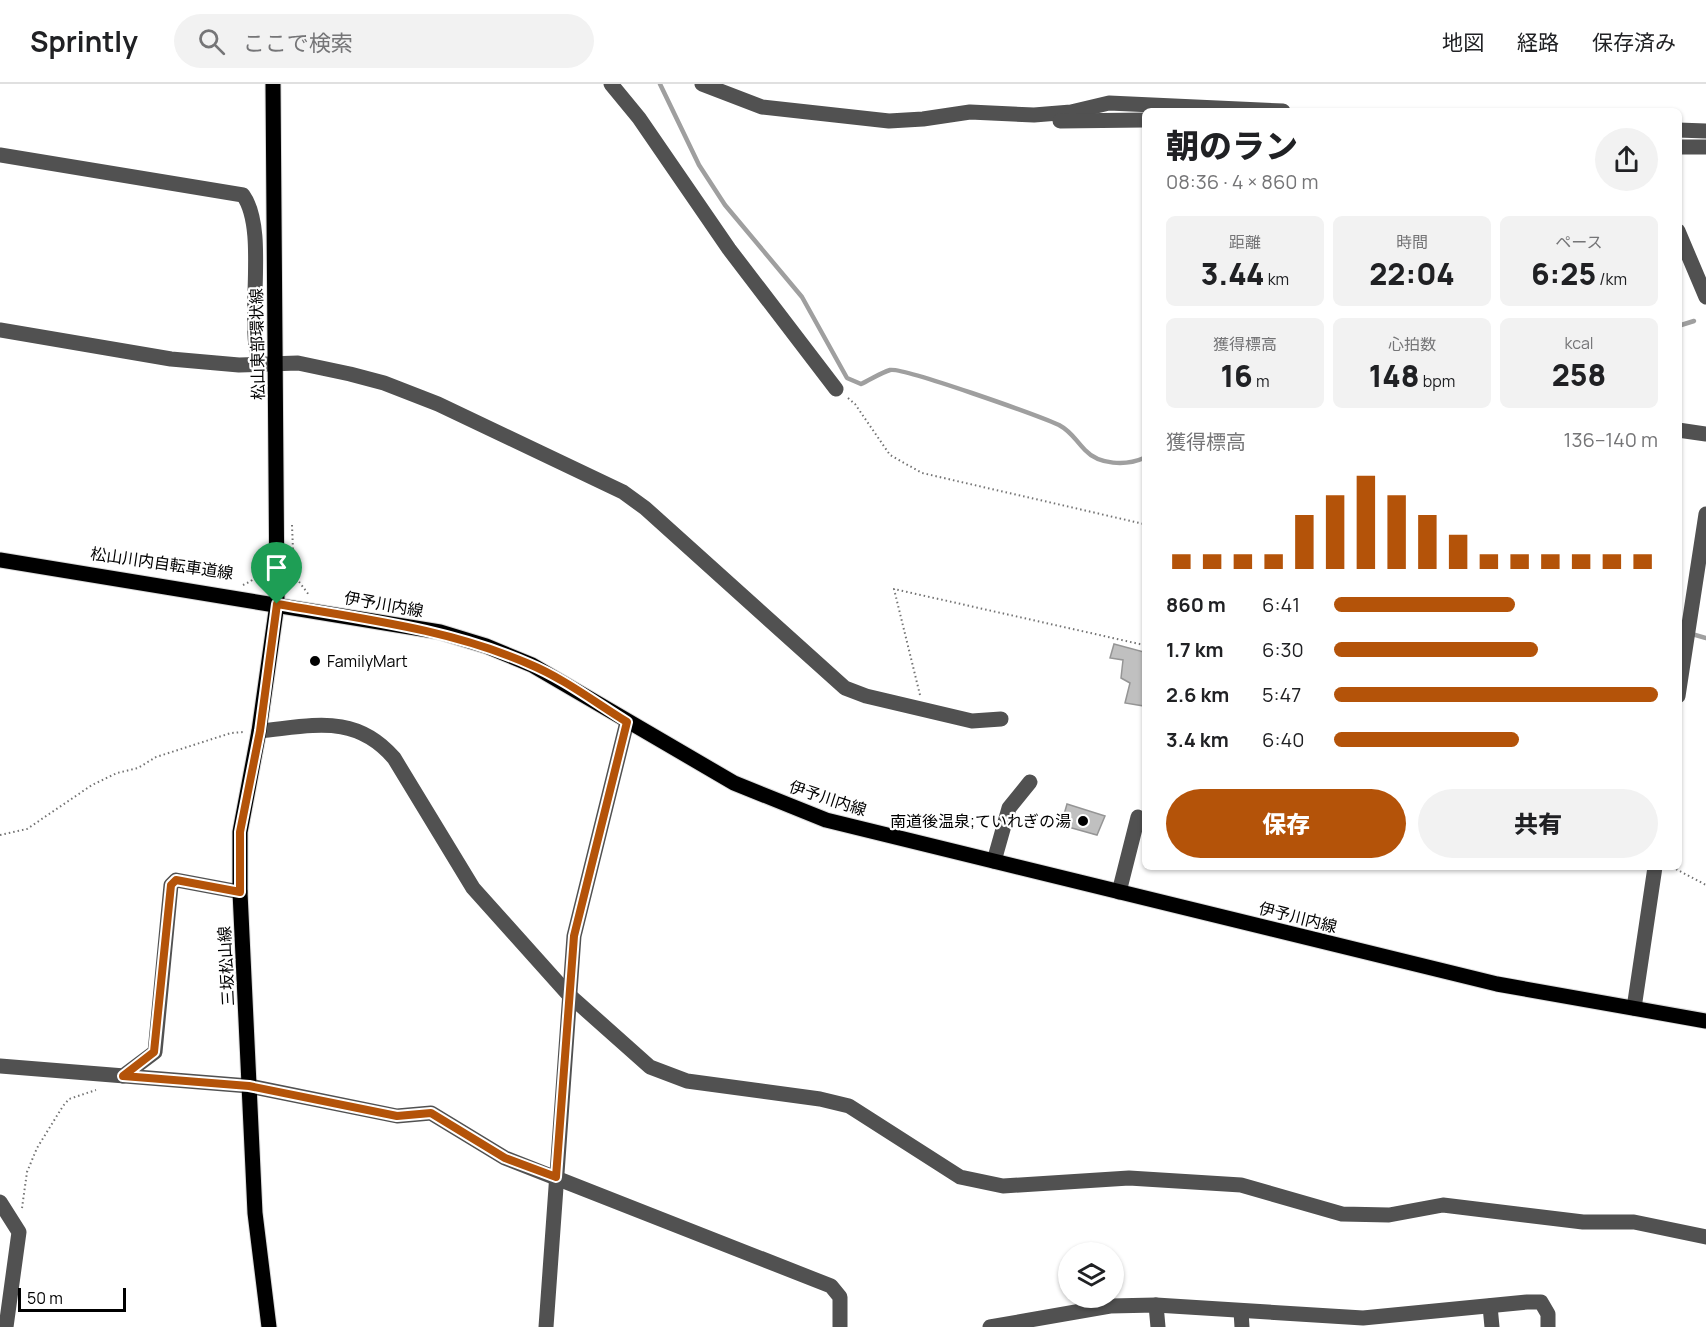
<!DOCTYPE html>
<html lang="ja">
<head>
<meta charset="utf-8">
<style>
  body { margin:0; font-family:Manrope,"Noto Sans JP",sans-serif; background:#f2f2f2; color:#202124; height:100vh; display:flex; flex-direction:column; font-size:22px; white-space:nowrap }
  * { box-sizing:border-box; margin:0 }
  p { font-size:20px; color:#757577 }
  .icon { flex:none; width:33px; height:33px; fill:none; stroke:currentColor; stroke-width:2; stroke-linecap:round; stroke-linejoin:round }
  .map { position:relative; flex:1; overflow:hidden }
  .panel { position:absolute; left:1142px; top:24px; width:540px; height:762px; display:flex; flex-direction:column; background:#fff; border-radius:9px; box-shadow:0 2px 4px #0004 }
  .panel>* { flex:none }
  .tools { position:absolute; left:1058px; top:1158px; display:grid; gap:12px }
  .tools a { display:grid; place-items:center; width:66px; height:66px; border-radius:50%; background:#fff; box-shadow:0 2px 4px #0004; font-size:30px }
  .scale { position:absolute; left:18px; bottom:15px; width:108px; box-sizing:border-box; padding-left:6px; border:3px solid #000; border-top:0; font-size:16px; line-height:21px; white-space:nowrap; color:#000; -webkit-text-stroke:4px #fff; paint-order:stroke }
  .pin { position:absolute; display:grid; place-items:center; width:51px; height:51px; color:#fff; margin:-62px -26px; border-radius:50% 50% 50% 0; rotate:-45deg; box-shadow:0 0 6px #0007 }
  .pin .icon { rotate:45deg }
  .round { display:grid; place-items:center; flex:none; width:63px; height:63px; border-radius:32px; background:#f2f2f2 }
  .head { display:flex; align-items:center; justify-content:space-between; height:102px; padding:0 24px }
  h1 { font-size:33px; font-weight:800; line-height:45px }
  .figures { display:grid; grid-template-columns:repeat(3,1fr); gap:9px; height:102px; padding:6px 24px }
  .figures div { display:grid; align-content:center; border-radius:9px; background:#f2f2f2; text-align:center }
  .figures b { font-size:30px; font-weight:800 }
  .figures small { font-size:16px; font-weight:400 }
  .figures p { font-size:16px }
  .chart { height:168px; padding:12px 24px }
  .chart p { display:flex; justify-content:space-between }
  .chart svg { width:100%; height:108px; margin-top:6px; stroke:#b45309; stroke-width:6 }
  .action { display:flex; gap:12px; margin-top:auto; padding:12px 24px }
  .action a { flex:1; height:69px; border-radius:36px; background:#b45309; color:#fff; font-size:24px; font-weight:800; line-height:69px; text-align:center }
  .action a+a { background:#f2f2f2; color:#202124 }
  ul { padding:0 24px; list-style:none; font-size:20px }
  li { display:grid; grid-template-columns:96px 72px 1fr; align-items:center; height:45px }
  li i { height:15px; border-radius:8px; background:#b45309 }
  header { display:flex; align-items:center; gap:36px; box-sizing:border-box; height:84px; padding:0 30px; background:#fff; border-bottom:2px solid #e0e0e0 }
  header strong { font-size:28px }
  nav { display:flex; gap:33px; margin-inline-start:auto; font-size:21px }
  .search { width:420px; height:54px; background:#f2f2f2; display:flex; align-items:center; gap:15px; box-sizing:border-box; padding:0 21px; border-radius:33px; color:#757577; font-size:22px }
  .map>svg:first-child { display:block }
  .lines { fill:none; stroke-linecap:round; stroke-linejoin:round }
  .stream { stroke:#9f9f9f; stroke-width:4.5 }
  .building { fill:#c0c0c0; stroke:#959595; stroke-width:1.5 }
  .major-casing { stroke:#dbdbdb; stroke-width:17 }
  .path { stroke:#737373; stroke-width:2; stroke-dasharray:1.5 3; stroke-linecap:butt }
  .minor { stroke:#515151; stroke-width:15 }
  .major { stroke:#000; stroke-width:15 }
  .route-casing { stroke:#fff; stroke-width:12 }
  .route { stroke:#b45309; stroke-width:8 }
  .poi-dot { fill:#000; stroke:#fff; stroke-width:2 }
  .labels { text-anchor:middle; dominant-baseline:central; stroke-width:4.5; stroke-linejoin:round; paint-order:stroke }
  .street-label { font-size:16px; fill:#000; stroke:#fff }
  .poi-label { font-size:16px; fill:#000; stroke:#fff; text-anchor:start }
</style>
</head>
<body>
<header>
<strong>Sprintly</strong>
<div class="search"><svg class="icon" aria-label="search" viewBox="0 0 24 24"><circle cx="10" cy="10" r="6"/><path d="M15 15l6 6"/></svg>ここで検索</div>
<nav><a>地図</a><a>経路</a><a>保存済み</a></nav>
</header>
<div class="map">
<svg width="1706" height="1243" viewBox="0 0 1706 1243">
  <rect width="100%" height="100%" fill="#fff"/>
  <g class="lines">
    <!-- stream -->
    <g class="stream">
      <path d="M 660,0 L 699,81 L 725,121 L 802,213 L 847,294 L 861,300 C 870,296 880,289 890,286 C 903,283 1039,332 1059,341 C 1072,348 1075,356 1085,366 C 1099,381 1126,382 1144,374"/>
      <polyline points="1678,242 1694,237"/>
      <polyline points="1678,546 1706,554"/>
    </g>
  </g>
  <!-- building -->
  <g class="building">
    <polygon points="1114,560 1144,568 1144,622 1125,619 1130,599 1121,594 1123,576 1110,574"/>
    <polygon points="1067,720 1105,732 1097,751 1061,741"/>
  </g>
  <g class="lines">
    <defs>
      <g id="major">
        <polyline points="0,476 440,548 486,562 532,581 734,699 826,736 1497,900 1706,937"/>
        <polyline points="269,1243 255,1129 240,808 240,748 259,647 277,520 273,0"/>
      </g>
    </defs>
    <!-- major casing -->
    <use href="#major" class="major-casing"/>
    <!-- path -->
    <g class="path">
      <polyline points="848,314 855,320 890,371 922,389 1144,440"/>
      <polyline points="292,441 294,491 309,511"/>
      <polyline points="243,501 251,497 261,486"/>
      <polyline points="920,611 894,505 1144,561"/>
      <polyline points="0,751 27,745 92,701 117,689 138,684 156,673 231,649 243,648"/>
      <polyline points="1672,783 1706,801"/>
      <polyline points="22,1124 27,1088 37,1064 63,1022 69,1015 96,1006"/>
    </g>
    <!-- minor -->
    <g class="minor">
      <polyline points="611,0 639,34 729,165 836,305"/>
      <polyline points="702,0 762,23 889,37 923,35 970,28 1034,31 1071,28 1109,19 1283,27"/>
      <polyline points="1060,37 1144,36"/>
      <polyline points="1678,46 1706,47"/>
      <polyline points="1678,63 1706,63"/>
      <path d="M 0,71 L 243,111 C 268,146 246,234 259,278"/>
      <polyline points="1678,147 1706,213"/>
      <polyline points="0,246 171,275 239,281 298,279 350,290 384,299 438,320 623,408 645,424 845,604 866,612 972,637 1001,635"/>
      <polyline points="1678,346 1706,350"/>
      <polyline points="1678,612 1706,430"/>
      <path d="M 259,647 C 313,642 355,629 394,674 L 473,804 L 568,910 L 650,983 L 687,997 L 820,1015 L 849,1022 L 960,1093 L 1003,1102 L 1129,1094 L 1241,1101 L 1342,1130 L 1389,1131 L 1443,1121 L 1583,1138 L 1634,1138 L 1706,1153"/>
      <polyline points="994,777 1009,724 1030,698"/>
      <polyline points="1119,808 1138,733"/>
      <polyline points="1634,924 1655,783"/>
      <polyline points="0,982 249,1002 397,1032 431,1029 505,1074 831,1202 840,1213 840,1243"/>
      <polyline points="123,992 155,968 171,801 176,796 240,808"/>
      <polyline points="0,1118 19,1148 6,1243"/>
      <polyline points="1156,1221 1158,1243"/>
      <polyline points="1490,1222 1492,1243"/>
      <polyline points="1241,1227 1242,1243"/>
      <polyline points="546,1243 574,852 627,638"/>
      <polyline points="990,1243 1110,1222 1156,1221 1363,1234 1527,1218 1541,1218 1548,1230 1548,1243"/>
    </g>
    <!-- major -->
    <use href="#major" class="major"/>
  </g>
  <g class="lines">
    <defs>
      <path id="route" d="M 277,520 C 363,535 449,545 529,580 C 563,594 596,619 627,638 L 574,852 L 556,1093 L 505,1074 L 431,1029 L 397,1032 L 249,1002 L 123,992 L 154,968 L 171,801 L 176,796 L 240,808 L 240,748 L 260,647 Z"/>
    </defs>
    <!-- route casing -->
    <use href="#route" class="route-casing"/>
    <!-- route -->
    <use href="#route" class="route"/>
  </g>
  <!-- markers -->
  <g class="poi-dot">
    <circle cx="315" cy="577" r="6"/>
    <circle cx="1083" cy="737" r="6"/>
  </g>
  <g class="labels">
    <!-- street labels -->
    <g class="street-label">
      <text transform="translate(257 260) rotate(-91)">松山東部環状線</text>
      <text transform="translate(162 479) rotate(8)">松山川内自転車道線</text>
      <text transform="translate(384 520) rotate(10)">伊予川内線</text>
      <text transform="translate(828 714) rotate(18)">伊予川内線</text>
      <text transform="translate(1298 833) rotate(14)">伊予川内線</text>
      <text transform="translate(226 882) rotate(-93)">三坂松山線</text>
    </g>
    <!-- poi labels -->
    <g class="poi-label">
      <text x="327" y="577">FamilyMart</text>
      <text x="1071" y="737" text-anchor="end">南道後温泉;ていれぎの湯</text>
    </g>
  </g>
</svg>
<div class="tools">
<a><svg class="icon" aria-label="layers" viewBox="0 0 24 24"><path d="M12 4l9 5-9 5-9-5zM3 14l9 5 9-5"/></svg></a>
</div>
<div class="scale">50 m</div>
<div class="pin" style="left:277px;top:520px;background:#1e9e55"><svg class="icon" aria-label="arrive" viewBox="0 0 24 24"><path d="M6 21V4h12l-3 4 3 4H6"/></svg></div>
<section class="panel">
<div class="head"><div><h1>朝のラン</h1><p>08:36 · 4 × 860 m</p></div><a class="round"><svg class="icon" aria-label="share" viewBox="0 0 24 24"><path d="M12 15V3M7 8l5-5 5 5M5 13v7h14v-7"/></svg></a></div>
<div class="figures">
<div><p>距離</p><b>3.44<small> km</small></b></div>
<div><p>時間</p><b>22:04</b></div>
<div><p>ペース</p><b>6:25<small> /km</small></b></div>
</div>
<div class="figures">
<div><p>獲得標高</p><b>16<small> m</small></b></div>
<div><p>心拍数</p><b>148<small> bpm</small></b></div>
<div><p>kcal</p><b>258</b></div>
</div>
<div class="chart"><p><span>獲得標高</span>136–140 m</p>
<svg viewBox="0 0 160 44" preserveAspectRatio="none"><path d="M5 44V38M15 44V38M25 44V38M35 44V38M45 44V22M55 44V14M65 44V6M75 44V14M85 44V22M95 44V30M105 44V38M115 44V38M125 44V38M135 44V38M145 44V38M155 44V38"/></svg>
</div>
<ul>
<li><b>860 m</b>6:41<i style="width:56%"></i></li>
<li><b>1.7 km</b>6:30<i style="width:63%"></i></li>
<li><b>2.6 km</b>5:47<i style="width:100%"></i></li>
<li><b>3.4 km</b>6:40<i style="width:57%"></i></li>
</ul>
<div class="action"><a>保存</a><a>共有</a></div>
</section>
</div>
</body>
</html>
